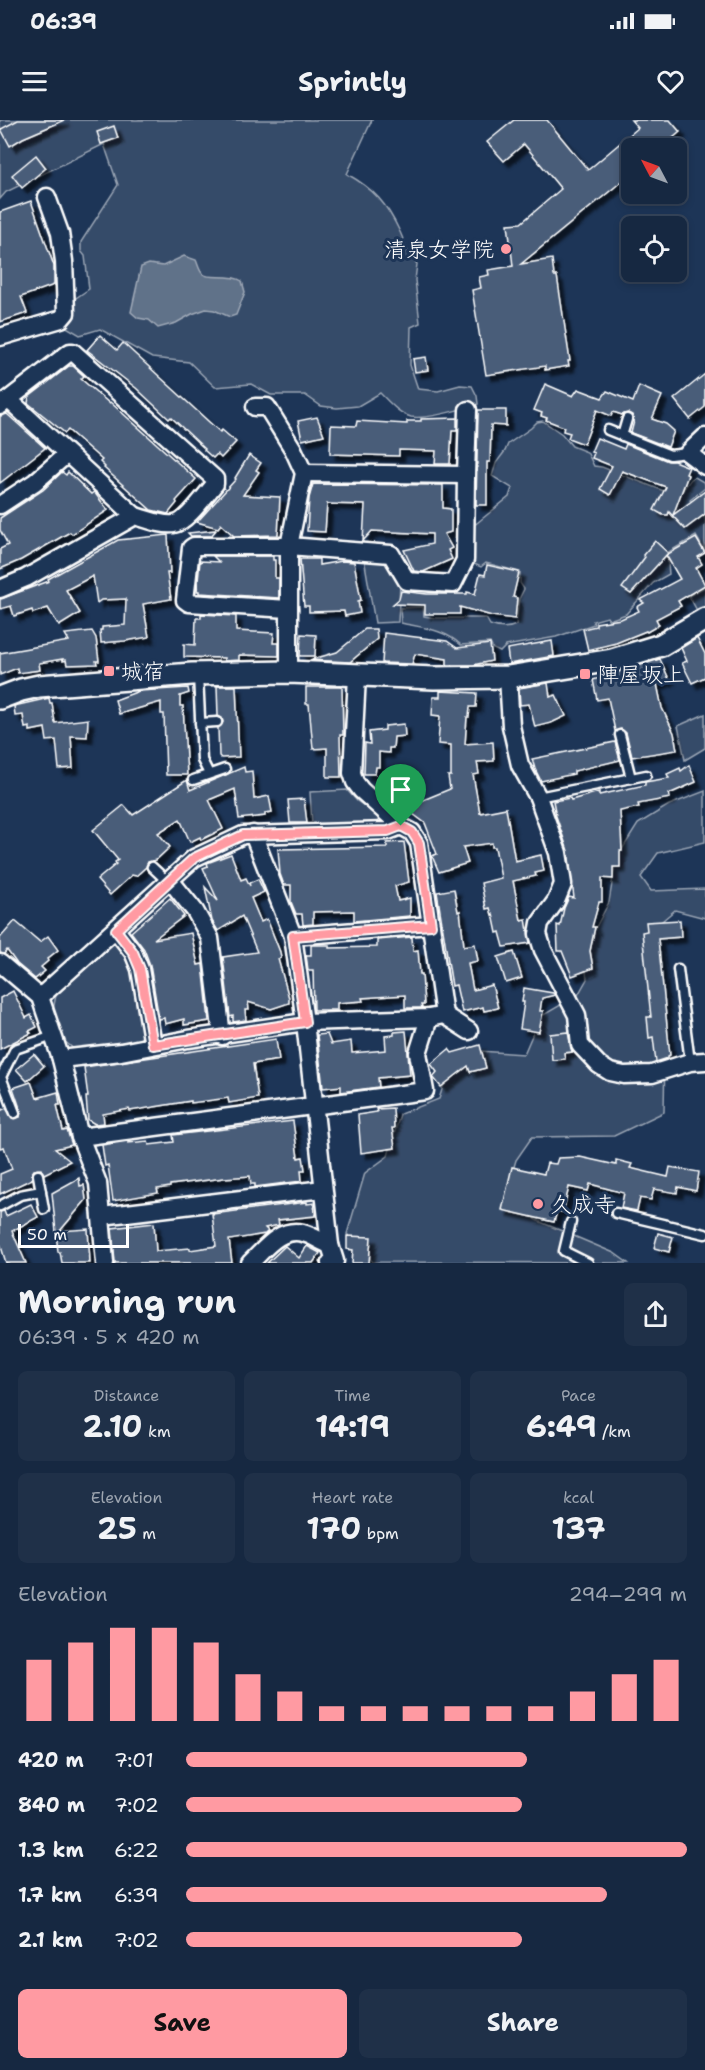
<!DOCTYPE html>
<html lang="en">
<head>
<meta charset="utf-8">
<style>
  body { margin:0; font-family:"Shantell Sans","Klee One",sans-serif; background:#1f3048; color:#f1f3f6; height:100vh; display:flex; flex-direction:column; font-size:22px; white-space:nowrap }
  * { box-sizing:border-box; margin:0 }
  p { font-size:20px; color:#9ea6b1 }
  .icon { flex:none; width:33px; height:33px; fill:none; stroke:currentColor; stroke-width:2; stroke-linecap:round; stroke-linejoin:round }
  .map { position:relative; height:1143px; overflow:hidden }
  .panel { display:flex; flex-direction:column; background:#162841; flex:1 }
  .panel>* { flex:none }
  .needle { width:39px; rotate:311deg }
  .fabs { position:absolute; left:621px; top:18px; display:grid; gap:12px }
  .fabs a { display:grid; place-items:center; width:66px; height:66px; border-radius:9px; background:#162841; box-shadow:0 3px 9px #0003,0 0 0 2px #35445a; font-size:30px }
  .scale { position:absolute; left:18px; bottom:15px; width:111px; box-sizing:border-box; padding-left:6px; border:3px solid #fff; border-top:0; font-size:16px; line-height:21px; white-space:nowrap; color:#fff; -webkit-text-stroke:4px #1d3557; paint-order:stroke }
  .pin { position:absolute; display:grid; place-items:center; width:51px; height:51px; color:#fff; margin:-62px -26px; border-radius:50% 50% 50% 0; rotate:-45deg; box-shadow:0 0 6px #0007 }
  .pin .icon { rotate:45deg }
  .round { display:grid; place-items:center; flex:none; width:63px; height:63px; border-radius:9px; background:#1f3048 }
  .head { display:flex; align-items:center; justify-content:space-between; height:102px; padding:0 18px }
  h1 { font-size:33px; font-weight:700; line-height:45px }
  .figures { display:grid; grid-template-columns:repeat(3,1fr); gap:9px; height:102px; padding:6px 18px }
  .figures div { display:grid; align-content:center; border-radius:9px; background:#1f3048; text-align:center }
  .figures b { font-size:30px; font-weight:700 }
  .figures small { font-size:16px; font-weight:400 }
  .figures p { font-size:16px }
  .chart { height:168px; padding:12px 18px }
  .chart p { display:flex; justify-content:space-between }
  .chart svg { width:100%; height:108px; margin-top:6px; stroke:#ff9aa2; stroke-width:6 }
  .action { display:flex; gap:12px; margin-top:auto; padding:12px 18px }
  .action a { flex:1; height:69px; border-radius:9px; background:#ff9aa2; color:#111; font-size:24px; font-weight:700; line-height:69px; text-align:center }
  .action a+a { background:#1f3048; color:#f1f3f6 }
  ul { padding:0 18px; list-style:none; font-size:20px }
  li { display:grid; grid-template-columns:96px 72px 1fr; align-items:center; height:45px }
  li i { height:15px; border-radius:8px; background:#ff9aa2 }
  .status { display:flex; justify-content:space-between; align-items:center; height:42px; padding:0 30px; background:#162841; direction:ltr }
  .status svg { height:16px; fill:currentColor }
  header { display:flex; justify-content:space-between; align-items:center; height:78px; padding:0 18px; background:#162841; font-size:27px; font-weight:700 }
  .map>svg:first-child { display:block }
  .green { fill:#364b69; stroke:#9aa5b4; stroke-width:1.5 }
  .water { fill:#617289; stroke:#a0aab8; stroke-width:1.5 }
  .building { fill:#4a5d79; stroke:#fff; stroke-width:1.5; filter:url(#shadow) }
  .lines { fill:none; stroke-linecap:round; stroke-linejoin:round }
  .service-casing { stroke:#fff; stroke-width:13 }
  .minor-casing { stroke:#fff; stroke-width:21 }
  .tertiary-casing { stroke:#fff; stroke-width:26 }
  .service { stroke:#1d3557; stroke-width:8 }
  .minor { stroke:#1d3557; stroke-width:16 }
  .tertiary { stroke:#1d3557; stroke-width:21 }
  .route-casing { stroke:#fff; stroke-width:12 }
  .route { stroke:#ff9aa2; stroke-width:8 }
  .poi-dot { fill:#ff9aa2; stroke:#1d3557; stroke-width:2 }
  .labels { text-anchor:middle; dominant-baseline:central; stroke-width:6; stroke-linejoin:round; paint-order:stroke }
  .poi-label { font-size:22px; fill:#fff; stroke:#1d3557; text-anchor:start }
</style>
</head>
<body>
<div class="status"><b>06:39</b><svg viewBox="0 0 49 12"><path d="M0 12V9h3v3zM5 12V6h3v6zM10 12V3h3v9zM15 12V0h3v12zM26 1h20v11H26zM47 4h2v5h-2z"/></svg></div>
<header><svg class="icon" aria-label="menu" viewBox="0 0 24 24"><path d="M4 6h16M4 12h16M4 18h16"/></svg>Sprintly<svg class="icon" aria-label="heart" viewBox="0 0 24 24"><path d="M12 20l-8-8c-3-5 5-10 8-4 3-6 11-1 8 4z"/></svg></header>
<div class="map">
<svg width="705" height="1143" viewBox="0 0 705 1143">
  <defs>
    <filter id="shadow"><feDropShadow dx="5.5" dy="5.5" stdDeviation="1.5" flood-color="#0009"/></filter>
  </defs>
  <rect width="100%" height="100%" fill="#1d3557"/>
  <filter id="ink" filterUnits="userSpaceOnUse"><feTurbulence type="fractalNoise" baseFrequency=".0167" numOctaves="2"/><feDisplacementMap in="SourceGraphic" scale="12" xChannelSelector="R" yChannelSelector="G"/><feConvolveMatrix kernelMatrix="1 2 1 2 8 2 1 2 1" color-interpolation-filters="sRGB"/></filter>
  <g filter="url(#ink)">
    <!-- green -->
    <g class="green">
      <path d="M 0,0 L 372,0 L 347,54 C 374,69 387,84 400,112 C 407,127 405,131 417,144 L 415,160 L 420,203 L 411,207 L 410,245 L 418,269 L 438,271 L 460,265 L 472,266 L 477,276 L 478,284 C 462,289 427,300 411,297 C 399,294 388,281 380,273 L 358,286 L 337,288 L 321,286 L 305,275 L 271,275 L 251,264 L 215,267 L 189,242 L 152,238 L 100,209 L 80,215 L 63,205 L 76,178 L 89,169 L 85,136 L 81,131 L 81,122 L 118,65 L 104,24 L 6,72 L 0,79 Z"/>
      <path d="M 543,301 L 562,314 L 572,326 L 587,332 L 594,346 L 602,347 L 664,371 L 680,374 L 691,359 L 695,357 L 705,363 L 705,368 L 690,380 L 705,399 L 705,431 L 696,416 L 667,433 L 669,454 L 653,463 L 626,494 L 609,500 L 607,497 L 593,501 L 594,504 L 556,517 L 506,526 L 500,532 L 493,529 L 490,523 L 461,525 C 444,509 423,508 401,503 L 400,488 L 423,487 L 424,496 L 436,498 L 486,498 L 490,505 C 498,508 508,509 516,505 L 519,479 L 524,469 L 520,463 L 520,452 L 486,443 L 481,447 L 474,444 L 472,440 L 472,407 L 509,377 L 512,368 L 492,356 L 496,343 L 505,331 L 508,324 L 531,308 L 537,302 Z"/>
      <polygon points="364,438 387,442 400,463 398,502 375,503"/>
      <polygon points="705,467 705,491 699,494 689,476"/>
      <polygon points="705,594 705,628 685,640 678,606"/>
      <polygon points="347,670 357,681 378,696 378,703 312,706 310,672"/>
      <polygon points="705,671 705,722 658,733 641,757 651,771 705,769 705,798 675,790 650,811 665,933 664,992 614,1016 532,1017 516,1040 505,1077 536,1100 614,1133 628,1143 373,1142 347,1114 365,1053 388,1036 400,994 439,979 453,936 479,931 524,934 540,897 578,875 587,859 583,832 609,782 616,739 638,704 669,685"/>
      <polygon points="113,824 123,825 130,835 145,913 139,920 74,929 63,920 53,890 56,875"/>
    </g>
    <!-- water -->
    <path class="water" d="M 184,136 L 196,140 C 198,144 199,151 203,154 C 209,160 230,153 242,161 L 245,172 L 236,195 L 230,197 L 214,190 L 206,189 L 192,194 L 176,203 L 158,208 L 149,200 L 138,198 L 131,192 L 141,147 L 149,144 L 163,146 Z"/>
    <!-- building -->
    <g class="building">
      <polygon points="18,0 65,0 23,18 10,26 1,9"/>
      <polygon points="514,0 547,0 588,50 638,8 631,0 670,0 680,12 661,28 632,28 632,53 521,144 552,139 554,156 557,156 570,241 568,241 569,246 545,250 545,246 486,255 472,170 481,168 479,157 489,155 488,150 513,146 508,104 521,103 561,69 524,24 504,41 487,22"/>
      <polygon points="114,6 118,18 101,24 97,12"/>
      <polygon points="36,35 46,48 22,68 12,55"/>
      <polygon points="31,81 54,146 54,165 21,177 27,193 0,202 0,92"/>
      <polygon points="100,215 117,230 123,223 220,312 222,310 236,322 221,338 217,334 213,338 204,330 205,329 171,297 169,299 136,268 87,230"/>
      <polygon points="426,237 428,250 415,252 413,239"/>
      <polygon points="69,246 73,246 84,256 81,259 109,283 110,282 119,290 196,359 176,381 177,383 168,394 151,390 104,348 105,347 100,342 102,340 68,310 65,313 28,283 29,277"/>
      <polygon points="705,254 705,287 690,299 674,279"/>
      <polygon points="545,264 573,276 578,269 602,278 607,271 633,282 639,266 662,276 652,299 666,304 674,311 668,327 631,313 634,301 632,295 628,293 622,295 613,292 611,296 597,290 584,324 568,318 570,313 563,311 564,307 546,300 547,298 541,296 542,293 534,290"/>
      <polygon points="478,290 506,290 506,306 491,305 490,342 487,342 487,385 476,385"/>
      <polygon points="7,294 45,328 0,363 0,296"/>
      <polygon points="317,297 324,315 302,320 298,301"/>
      <polygon points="457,298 457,310 452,310 450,344 435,344 436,331 399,330 399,336 330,334 331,305 356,306 357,301 407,304 407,301 421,301 421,299"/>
      <polygon points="597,318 624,329 626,324 668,341 674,341 689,347 686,354 688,355 673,395 705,371 705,394 685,409 669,392 668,395 663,395 654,390 666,367 622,351 610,375 600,369 612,346 592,338 594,333 591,332"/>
      <polygon points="249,335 261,343 256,350 259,352 243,375 280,377 278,415 234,416 221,404 218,408 197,402 236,359 235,358"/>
      <polygon points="62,352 66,355 68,352 91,374 94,372 108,390 72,414 70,412 21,440 0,449 0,429 8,425 0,410 0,398 43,370"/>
      <polygon points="313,364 443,365 443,388 451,389 451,412 444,414 452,428 448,430 452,439 423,452 414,451 404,430 432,424 432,414 372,411 363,421 365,385 327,384 325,412 307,411 309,378"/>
      <polygon points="216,410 211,416 191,416 188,413"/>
      <polygon points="168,415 170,453 167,453 171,479 143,484 149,517 125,521 101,523 100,510 102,510 102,507 125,505 126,479 101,480 97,483 93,456 66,470 80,493 59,506 48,488 33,493 32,490 14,496 11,486 0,489 0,479 49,461 48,459 118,420"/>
      <polygon points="696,418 705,433 698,437 702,444 696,448 705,465 678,481 681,486 656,499 659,505 647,512 646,511 616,523 588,530 583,509 596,506 596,503 621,499 639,491 637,487 644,483 640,480 680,459 666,435"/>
      <polygon points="655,421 668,433 631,474 622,468 645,437 643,435"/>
      <polygon points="213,436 273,436 273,440 275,440 275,458 279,458 279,478 199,473 199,471 197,471 200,441 219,442"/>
      <polygon points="300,439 319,439 319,445 342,441 354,442 361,480 358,481 360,493 345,496 344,491 309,492 309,486 304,486"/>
      <polygon points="487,445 519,452 513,477 517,478 515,499 492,496 460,487 460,494 425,494 425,485 393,484 399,479 401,471 427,474 467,474 467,472 475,474 480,454 485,455"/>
      <polygon points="201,494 236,496 236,511 274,513 273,523 279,523 279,536 239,535 239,540 224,541 224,538 184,537 184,524 195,525 196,498 201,498"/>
      <polygon points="365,509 376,509 377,519 350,542 310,540 337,532"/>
      <polygon points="92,511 96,518 99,541 96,541 97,544 67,545 66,540 63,541 63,539 39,543 40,550 18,553 17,548 0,555 0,533 69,521 65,514"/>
      <polygon points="384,513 447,521 457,528 490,524 492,541 473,545 447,545 447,539 415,534 412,544 382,543"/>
      <polygon points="301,514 316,515 315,536 300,536"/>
      <polygon points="697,518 705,534 705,557 692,563 682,543 687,541 681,528"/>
      <polygon points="552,521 554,536 509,544 507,529"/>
      <polygon points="660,539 669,559 657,564 662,588 674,613 677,630 632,637 626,613 621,609 615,611 608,578 597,580 593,560"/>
      <polygon points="548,563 550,577 556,575 566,596 551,603 535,607 529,584 520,585 519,568"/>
      <polygon points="217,566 236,566 239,637 221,638 219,636 218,608 223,602 222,598 218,596"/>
      <polygon points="306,567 342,567 343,615 340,615 341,657 327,657 327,628 313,629 309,584 306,584"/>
      <polygon points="188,568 189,573 180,576 180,586 183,586 187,655 166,655 164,594 161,594 161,582 119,594 115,580 139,571"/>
      <polygon points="440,571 477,573 476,587 470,587 469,597 467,597 465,624 493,622 494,641 477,642 479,654 473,655 480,693 506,688 515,741 541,735 544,751 535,753 536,756 513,761 521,800 526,799 530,823 504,827 500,812 497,813 493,794 492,795 490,788 486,789 481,763 501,758 495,727 492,727 492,723 463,727 468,743 439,752 432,736 437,734 425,703 409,691 416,683 450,669 448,656 451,656 451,625 438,624 440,596 432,595 433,577 440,577"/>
      <polygon points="49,578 50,583 52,583 55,603 88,599 87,617 71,616 73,648 59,649 56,620 47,621 45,608 30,611 30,607 25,608 23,595 15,596 14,586"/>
      <polygon points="404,604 405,616 394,617 393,628 389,628 389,633 379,632 379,647 376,647 375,654 364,654 365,623 370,624 369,612 385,610 385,606"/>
      <polygon points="615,622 620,640 574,651 574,654 541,661 535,649 532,639"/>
      <polygon points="689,645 696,662 669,674 670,678 638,684 639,687 620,691 622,731 620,731 620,747 613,747 613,759 602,758 602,782 599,782 592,807 595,807 590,831 593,848 572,856 562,831 558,831 557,805 560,806 564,788 569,777 574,778 568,731 556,696 553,681 570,678 571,680 599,672 599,675 645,665 645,662 669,658 667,654 680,648 681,651"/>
      <polygon points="244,647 245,652 252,651 254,679 269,676 272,692 265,693 265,696 239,699 235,669 209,680 223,709 201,720 200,717 190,722 180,699 158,713 170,727 156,740 148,742 146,747 136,756 132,755 110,775 97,760 116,744 115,742 118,740 93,710 124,685 133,695 187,660 190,670"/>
      <polygon points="304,679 307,703 290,703 288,680"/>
      <polygon points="404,722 409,762 395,766 398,781 410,778 410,796 354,801 354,791 313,792 313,804 303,805 302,794 296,794 291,782 291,765 284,765 280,754 278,729 387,727 387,723"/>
      <polygon points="231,734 241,760 246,758 250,766 249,763 258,759 264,772 251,778 261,802 267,799 280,832 281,838 278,839 289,878 289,883 271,889 248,882 249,890 245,890 246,900 233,902 233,896 230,897 223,837 257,832 242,796 218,811 212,801 205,767 218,781 203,748 208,746 207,743"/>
      <polygon points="454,769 458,792 460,791 464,826 475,824 478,841 468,843 473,870 492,865 498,888 484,891 483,887 462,892 456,865 452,866 437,772"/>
      <polygon points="170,778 184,796 154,819 191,813 198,845 203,844 209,901 184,905 184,899 165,904 164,898 159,899 150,845 144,829 131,812"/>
      <polygon points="680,800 681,817 658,819 670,935 668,936 668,938 656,942 653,917 649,918 647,897 651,897 642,812 647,811 646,802"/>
      <polygon points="15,801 40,822 48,816 58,830 47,839 48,841 41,847 45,851 35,859 17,844 7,830 4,834 0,833 0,818"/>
      <polygon points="412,817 413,831 418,830 420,854 422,854 424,885 421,885 422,888 405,888 405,875 362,878 363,881 337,883 337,890 314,890 313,850 308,850 306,835 311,835 311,825 329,825 329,828 377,827 377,820"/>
      <polygon points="514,832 522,858 506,863 498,837"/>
      <polygon points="524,868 553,873 555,875 542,878 540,891 543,891 539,912 520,909 524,882 522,882"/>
      <polygon points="13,871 26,898 31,895 37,907 29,911 31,913 0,929 0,878"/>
      <polygon points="406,911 410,955 378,958 379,967 341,972 341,966 323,968 317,915 327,914 331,924 351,921 352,933 386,930 385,916 394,915 394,912"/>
      <polygon points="568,912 572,932 564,933 565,939 552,940 550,914"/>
      <polygon points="276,919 279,940 253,944 258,978 229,983 228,978 191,983 191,981 130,991 129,989 103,994 104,1003 95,1004 88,1000 86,977 88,977 84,947"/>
      <polygon points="480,925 486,948 470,952 468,946 441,967 433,957 437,952 431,944 449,929 452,933"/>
      <polygon points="34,934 44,946 27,961 16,949"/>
      <polygon points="31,962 37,978 58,972 60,985 57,985 63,1011 67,1010 72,1025 55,1029 70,1041 44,1054 41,1049 34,1050 32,1053 32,1059 0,1074 0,1054 12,1049 4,1027 0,1028 0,991 6,988 12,998 20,997 21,991 13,968"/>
      <polygon points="393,988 394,1008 392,1008 395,1028 361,1033 358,995 377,992 376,989"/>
      <polygon points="293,1001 298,1038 303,1037 305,1050 301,1050 302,1061 255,1067 255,1064 251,1064 250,1056 224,1058 170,1065 170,1067 157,1069 158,1073 113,1081 108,1045 105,1046 102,1025 128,1021 128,1023 148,1021 149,1025 174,1022 173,1015"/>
      <polygon points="580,1037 616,1045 616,1040 632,1044 630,1048 668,1057 670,1047 699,1052 696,1071 678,1067 677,1073 654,1069 651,1080 640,1078 637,1091 621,1088 624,1073 590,1064 588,1071 569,1067 563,1092 557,1091 554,1102 502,1090 512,1047 544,1054 547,1043 556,1044 558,1038"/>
      <polygon points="79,1058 80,1066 84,1065 86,1080 60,1111 88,1109 90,1143 62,1143 60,1132 58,1132 52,1073"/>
      <polygon points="307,1082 307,1084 314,1083 315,1096 278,1100 279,1105 265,1108 268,1111 265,1114 229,1120 232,1143 115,1143 112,1108 154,1103 156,1131 190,1128 190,1130 216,1126 212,1094"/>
      <polygon points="31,1084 38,1097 12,1111 26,1143 6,1143 0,1123 0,1092 4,1091 6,1096"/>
      <polygon points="658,1113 673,1117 669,1132 654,1128"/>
      <polygon points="347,1116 371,1117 369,1143 352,1143 353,1130 347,1129"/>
      <polygon points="285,1126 299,1138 307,1126 320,1133 313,1143 267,1143"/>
    </g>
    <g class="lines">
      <defs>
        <g id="service">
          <polyline points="608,310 670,335 688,333"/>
          <polyline points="622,316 627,299"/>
          <polyline points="198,555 202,640 209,654"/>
          <polyline points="200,603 217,602"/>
          <polyline points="620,615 631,658"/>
          <polyline points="193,660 225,649"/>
          <polyline points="538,677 646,655"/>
          <polyline points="152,747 168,762"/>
          <polyline points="678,849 690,942"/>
          <polyline points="15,993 1,957 15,929 53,916"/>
          <polyline points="38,1055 44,1089"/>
          <polyline points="0,1086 20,1075 41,1071"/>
          <polyline points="616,1093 705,1114"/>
          <polyline points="571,1102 564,1131 588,1143"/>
        </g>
        <g id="minor">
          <polyline points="0,217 61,199 66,193 64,141 60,113 47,77"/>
          <polyline points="9,280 135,396"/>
          <path d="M 0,286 L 70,232 L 73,232 L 215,359 L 215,364 C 206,374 186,403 174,404 C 162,406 147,399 135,396 L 26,458 L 0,469"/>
          <polyline points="255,287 267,287 293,329 304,353 289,426 194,426 191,428 185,480 189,483 289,489"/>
          <polyline points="705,317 688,333 705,346"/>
          <polyline points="304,353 466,355"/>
          <polyline points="0,385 35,362 67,334"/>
          <polyline points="289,552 289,426 391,434 407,461 453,464 465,440 466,355 468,290"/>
          <polyline points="357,556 352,653 355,662 361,670 401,706 412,712 419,723 444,895"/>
          <polyline points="508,557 511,606 520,645 538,677 558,733 563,764 556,781 540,803 538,814 543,830 577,895 580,925 599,945 610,952 624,955 652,954 690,942 705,941"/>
          <polyline points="253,714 293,816 305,902 330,1125 335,1141 330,1143"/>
          <polyline points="170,760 195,791 210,818 222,916"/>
          <polyline points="116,810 133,832 140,849 153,925"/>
          <polyline points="293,816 431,805"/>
          <polyline points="0,843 40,877 61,939 80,1017 98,1063 105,1143"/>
          <polyline points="40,877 194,738 243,715 388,711 401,706"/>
          <polyline points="61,939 121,932 188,919 305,902 429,898 444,895 469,911"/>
          <polyline points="80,1017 425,971 418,933 429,898"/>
          <polyline points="102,1096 323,1069"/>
          <path d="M 250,1143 C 265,1129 280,1107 303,1113 C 312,1115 321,1122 330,1125"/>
        </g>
        <polyline id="tertiary" points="0,578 21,570 39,566 192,554 289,552 434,558 508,557 612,540 661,525 705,499"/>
      </defs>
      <!-- service casing -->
      <use href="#service" class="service-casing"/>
      <!-- minor casing -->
      <use href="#minor" class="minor-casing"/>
      <!-- tertiary casing -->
      <use href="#tertiary" class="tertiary-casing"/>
      <!-- service -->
      <use href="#service" class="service"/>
      <!-- minor -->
      <use href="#minor" class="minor"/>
      <!-- tertiary -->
      <use href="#tertiary" class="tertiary"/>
    </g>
  </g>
  <g class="lines" filter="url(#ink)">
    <defs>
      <polygon id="route" points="401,706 412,712 419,723 431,805 293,816 305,902 153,925 140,849 133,832 116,810 194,738 243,715 388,711"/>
    </defs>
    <!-- route casing -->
    <use href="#route" class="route-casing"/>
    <!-- route -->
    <use href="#route" class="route"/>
  </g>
  <!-- markers -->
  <g class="poi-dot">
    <circle cx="506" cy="129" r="6"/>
    <rect x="103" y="545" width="12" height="12" rx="3"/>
    <rect x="579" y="548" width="12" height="12" rx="3"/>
    <circle cx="538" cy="1084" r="6"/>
  </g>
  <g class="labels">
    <!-- poi labels -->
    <g class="poi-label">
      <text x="494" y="129" text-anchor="end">清泉女学院</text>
      <text x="121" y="551">城宿</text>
      <text x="597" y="554">陣屋坂上</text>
      <text x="550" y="1084">久成寺</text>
    </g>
  </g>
</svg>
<div class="fabs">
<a><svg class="needle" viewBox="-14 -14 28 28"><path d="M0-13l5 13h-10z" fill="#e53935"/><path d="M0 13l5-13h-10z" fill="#9ea6b1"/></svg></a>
<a><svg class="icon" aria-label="locate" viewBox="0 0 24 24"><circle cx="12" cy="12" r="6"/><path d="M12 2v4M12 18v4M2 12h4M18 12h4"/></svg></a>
</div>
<div class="scale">50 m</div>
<div class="pin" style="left:401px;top:706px;background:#1e9e55"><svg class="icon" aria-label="arrive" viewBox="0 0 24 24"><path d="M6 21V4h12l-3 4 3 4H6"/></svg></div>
</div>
<section class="panel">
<div class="head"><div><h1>Morning run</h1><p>06:39 · 5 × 420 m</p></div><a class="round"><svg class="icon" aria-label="share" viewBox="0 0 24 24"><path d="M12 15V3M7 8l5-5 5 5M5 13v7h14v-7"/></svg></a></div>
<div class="figures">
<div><p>Distance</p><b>2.10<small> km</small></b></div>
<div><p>Time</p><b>14:19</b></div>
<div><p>Pace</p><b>6:49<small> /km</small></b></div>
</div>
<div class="figures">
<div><p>Elevation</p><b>25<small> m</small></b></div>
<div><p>Heart rate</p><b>170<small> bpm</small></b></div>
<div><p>kcal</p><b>137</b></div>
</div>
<div class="chart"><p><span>Elevation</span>294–299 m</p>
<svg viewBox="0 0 160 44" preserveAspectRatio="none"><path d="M5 44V19M15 44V12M25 44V6M35 44V6M45 44V12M55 44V25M65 44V32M75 44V38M85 44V38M95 44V38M105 44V38M115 44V38M125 44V38M135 44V32M145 44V25M155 44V19"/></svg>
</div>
<ul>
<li><b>420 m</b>7:01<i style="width:68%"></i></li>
<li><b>840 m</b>7:02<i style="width:67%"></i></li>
<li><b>1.3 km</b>6:22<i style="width:100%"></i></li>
<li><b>1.7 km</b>6:39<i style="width:84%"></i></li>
<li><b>2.1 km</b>7:02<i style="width:67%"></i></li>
</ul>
<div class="action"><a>Save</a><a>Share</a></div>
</section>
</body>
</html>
